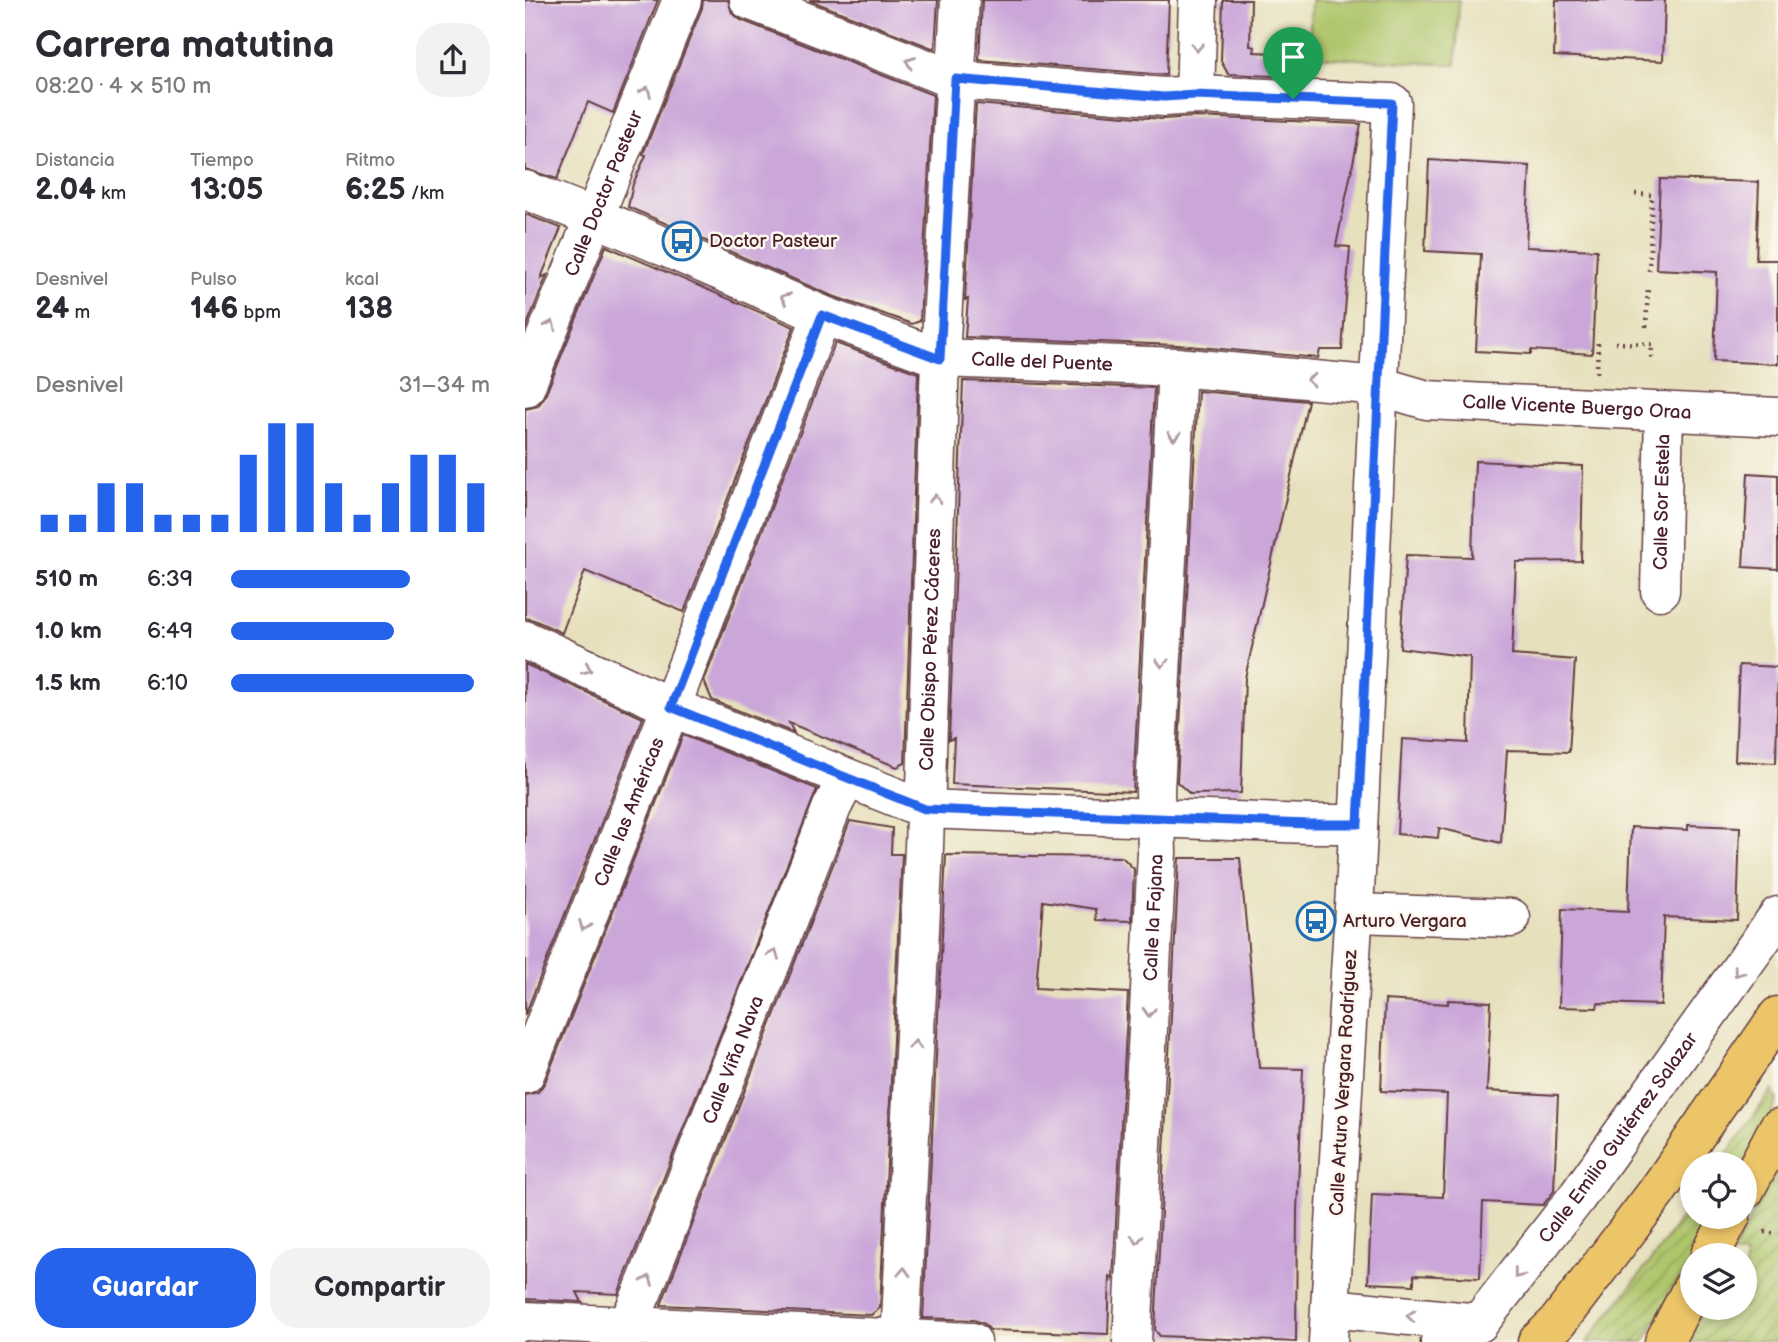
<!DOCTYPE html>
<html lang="es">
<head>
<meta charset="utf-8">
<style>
  body { margin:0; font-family:"Balsamiq Sans",sans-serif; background:#f2f2f3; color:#2b2b33; height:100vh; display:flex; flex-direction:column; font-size:26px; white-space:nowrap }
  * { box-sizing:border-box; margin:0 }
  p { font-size:23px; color:#7c7c81 }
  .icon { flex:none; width:38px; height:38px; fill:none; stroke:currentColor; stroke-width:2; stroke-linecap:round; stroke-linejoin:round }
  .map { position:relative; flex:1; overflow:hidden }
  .sheet { display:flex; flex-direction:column; background:#fff; width:525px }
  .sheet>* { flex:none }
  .fabs { position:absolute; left:1155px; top:1152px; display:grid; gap:14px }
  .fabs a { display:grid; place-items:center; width:77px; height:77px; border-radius:50%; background:#fff; box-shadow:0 4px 10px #0003; font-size:35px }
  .pin { position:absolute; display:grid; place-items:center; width:60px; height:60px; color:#fff; margin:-72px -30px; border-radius:50% 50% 50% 0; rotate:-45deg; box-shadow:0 0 7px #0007 }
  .pin .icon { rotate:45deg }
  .round { display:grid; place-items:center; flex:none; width:74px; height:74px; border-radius:28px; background:#f2f2f3 }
  .head { display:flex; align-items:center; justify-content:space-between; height:119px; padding:0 35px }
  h1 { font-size:38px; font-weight:800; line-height:52px }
  .figures { display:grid; grid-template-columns:repeat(3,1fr); gap:10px; height:119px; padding:7px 35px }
  .figures div { display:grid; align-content:center }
  .figures b { font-size:30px; font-weight:800 }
  .figures small { font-size:19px; font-weight:400 }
  .figures p { font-size:19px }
  .chart { height:196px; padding:14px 35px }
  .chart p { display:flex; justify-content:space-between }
  .chart svg { width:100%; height:126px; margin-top:7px; stroke:#2563eb; stroke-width:6 }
  .action { display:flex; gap:14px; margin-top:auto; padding:14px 35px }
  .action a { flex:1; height:80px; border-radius:28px; background:#2563eb; color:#fff; font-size:28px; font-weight:800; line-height:80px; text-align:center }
  .action a+a { background:#f2f2f3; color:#2b2b33 }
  ul { padding:0 35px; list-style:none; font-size:23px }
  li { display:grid; grid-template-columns:112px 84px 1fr; align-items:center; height:52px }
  li i { height:18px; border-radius:9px; background:#2563eb }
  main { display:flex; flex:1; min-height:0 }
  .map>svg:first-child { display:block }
  .grass { fill:#aec56a; stroke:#7c724a; stroke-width:2 }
  .garden { fill:url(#garden-furrows); stroke:#7c724a; stroke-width:2 }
  .building { fill:#caa6d9 }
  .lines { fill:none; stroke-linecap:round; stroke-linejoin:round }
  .minor-casing { stroke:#623c41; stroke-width:41 }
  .major-casing { stroke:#623c41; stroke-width:41 }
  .path { stroke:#623c41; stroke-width:4.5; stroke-dasharray:2 5; stroke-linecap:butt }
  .minor { stroke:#fff; stroke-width:38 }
  .major { stroke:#ecc569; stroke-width:38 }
  .oneway { stroke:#ae9aa0 }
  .route-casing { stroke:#fff; stroke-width:14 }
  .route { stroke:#2563eb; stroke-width:9 }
  .labels { text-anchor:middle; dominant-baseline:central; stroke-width:5; stroke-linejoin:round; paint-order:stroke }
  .street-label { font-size:19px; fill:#4a1f2b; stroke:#fbf7ec }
  .poi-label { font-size:19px; fill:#4a1f2b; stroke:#fbf7ec; text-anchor:start }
</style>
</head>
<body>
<main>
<section class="sheet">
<div class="head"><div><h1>Carrera matutina</h1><p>08:20 · 4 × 510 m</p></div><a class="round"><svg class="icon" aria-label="share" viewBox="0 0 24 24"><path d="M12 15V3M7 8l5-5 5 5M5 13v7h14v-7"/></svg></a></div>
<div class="figures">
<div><p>Distancia</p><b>2.04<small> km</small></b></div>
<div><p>Tiempo</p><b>13:05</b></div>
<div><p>Ritmo</p><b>6:25<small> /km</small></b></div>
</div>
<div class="figures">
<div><p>Desnivel</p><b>24<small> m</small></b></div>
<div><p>Pulso</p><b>146<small> bpm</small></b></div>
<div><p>kcal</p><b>138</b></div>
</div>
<div class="chart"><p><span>Desnivel</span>31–34 m</p>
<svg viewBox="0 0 160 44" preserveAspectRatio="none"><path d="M5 44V38M15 44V38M25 44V27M35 44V27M45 44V38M55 44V38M65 44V38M75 44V17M85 44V6M95 44V6M105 44V27M115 44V38M125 44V27M135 44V17M145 44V17M155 44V27"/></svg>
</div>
<ul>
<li><b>510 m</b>6:39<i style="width:69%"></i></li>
<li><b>1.0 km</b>6:49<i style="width:63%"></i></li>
<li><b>1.5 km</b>6:10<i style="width:94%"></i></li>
</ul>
<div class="action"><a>Guardar</a><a>Compartir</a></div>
</section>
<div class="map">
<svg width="1253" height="1342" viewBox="0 0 1253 1342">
  <defs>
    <pattern id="garden-furrows" width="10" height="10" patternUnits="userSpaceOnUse" patternTransform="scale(1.75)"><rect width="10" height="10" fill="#aec56a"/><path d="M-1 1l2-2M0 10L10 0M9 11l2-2" fill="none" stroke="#909f57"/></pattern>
  </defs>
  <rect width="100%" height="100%" fill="#fbf7ec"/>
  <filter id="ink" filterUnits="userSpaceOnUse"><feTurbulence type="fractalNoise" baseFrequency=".0143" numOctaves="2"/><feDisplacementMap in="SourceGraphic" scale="14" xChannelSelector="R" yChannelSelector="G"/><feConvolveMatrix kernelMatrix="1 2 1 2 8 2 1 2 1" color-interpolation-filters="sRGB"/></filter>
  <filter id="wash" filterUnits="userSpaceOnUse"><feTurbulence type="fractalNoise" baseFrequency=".00686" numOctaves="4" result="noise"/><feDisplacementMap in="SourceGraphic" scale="28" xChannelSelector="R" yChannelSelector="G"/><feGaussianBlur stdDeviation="1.57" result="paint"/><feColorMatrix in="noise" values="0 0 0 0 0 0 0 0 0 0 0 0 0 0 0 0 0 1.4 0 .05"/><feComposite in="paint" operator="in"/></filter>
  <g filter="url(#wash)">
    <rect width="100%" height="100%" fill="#e7e0bd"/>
    <!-- grass -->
    <polygon class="grass" points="786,0 934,0 931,65 784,56"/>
    <!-- garden -->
    <g class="garden">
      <polygon points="1247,1090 1252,1101 1219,1164 1195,1164"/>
      <polygon points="1253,1167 1253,1342 1160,1342 1179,1307 1220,1307 1220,1255 1206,1255"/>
      <polygon points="1167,1203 1167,1216 1190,1216 1119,1342 1062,1342 1131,1254"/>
    </g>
    <g id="blocks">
      <!-- building -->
      <g class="building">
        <polygon points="0,0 133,0 88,113 63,102 32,179 0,169"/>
        <polygon points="178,0 203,0 207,13 216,20 408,95 395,321 387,324 305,295 103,207 108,184 121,155 118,154 177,8"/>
        <polygon points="284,0 413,0 410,49"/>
        <polygon points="457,0 644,0 641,75 454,60"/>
        <polygon points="698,0 726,0 725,46 730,47 729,52 774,54 773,77 703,74 696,61"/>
        <polygon points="1031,0 1140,0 1138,61 1029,56"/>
        <polygon points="451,104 637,119 670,117 836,124 811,246 825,247 817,350 795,350 793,358 653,345 440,337 443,299 440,300"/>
        <polygon points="904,160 1005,166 1001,247 1072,250 1067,354 1006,350 1006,354 951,351 956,254 900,251"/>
        <polygon points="1135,179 1234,182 1231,260 1253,260 1253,364 1189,361 1192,272 1131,269"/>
        <polygon points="0,214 36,228 16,278 22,275 0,330"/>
        <polygon points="81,246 269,327 159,612 60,571 37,633 9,620 0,618 0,409 13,406 20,396"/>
        <polygon points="310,343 393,373 380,763 372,767 264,723 269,733 187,700 179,681"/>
        <polygon points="438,381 629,388 608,792 427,784 429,738 424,740"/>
        <polygon points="673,391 783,401 720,678 716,793 665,794 652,782"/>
        <polygon points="950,461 1058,466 1056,561 991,562 987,655 1050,660 1044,752 982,750 976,843 914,828 913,838 872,834 877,739 943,743 945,657 875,648 881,555 947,557"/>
        <polygon points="1223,473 1253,475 1253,569 1218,567"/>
        <polygon points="0,664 118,718 0,1015"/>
        <polygon points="1214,665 1253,667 1251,763 1210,761"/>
        <polygon points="158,735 292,789 93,1294 52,1292 57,1302 0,1299 0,1095 13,1092 20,1082"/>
        <polygon points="325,821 367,828 366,854 377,854 355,1308 346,1315 136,1305"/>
        <polygon points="1163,825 1215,827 1212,920 1139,917 1136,1005 1073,1003 1072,1008 1034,1007 1037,909 1103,912 1106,827 1163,830"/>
        <polygon points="421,855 597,857 609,869 607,921 572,920 571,909 518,901 511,988 603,993 588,1280 585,1276 583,1334 465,1330 458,1323 449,1320 398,1318"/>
        <polygon points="654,858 715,858 734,1068 778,1069 772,1211 771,1342 635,1336 630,1330"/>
        <polygon points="860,1000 923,1004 923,1000 966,1002 962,1091 1033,1095 1029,1191 1018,1205 958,1202 955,1278 889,1275 889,1285 843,1283 847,1194 918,1197 922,1094 856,1091"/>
      </g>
    </g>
  </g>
  <g filter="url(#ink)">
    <use href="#blocks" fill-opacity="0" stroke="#623c41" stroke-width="2"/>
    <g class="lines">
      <defs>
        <g id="minor">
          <polyline points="224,0 430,80 639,97 670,95 867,103 831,873 803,1342"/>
          <polyline points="670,95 673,0"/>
          <path id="s1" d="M 0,190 L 96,228 L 297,315 L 415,358 L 652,367 L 854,386 L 902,400 L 1253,417"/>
          <path id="s2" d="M 0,388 L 157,0"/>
          <path id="s3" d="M 1135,591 L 1139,411"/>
          <polyline points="0,640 146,707 400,809 784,824 833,824"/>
          <polyline points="829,913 986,918"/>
          <path id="s4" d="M 0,1074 L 146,707 L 297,315"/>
          <polyline points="806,1308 954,1323"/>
          <polyline points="0,1321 447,1342"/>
          <path id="s5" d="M 95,1342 L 118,1291 L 307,807 L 322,778"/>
          <path id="s6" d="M 375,1342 L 399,847 L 415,358 L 435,0"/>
          <path id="s7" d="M 607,1342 L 632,852 L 630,791 L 652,367"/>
          <path id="s8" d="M 915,1342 L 954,1323 L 1052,1197 L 1253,916"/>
        </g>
        <g id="major">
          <polyline points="1220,1190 1253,1128"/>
          <polyline points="1185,1255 1206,1216"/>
          <polyline points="1012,1342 1032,1323 1131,1193 1253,1016"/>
          <polyline points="1139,1342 1167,1288"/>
        </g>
      </defs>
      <!-- minor casing -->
      <use href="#minor" class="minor-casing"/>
      <!-- major casing -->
      <use href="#major" class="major-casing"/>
      <!-- path -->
      <g class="path">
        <polyline points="1110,194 1127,195 1124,272"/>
        <polyline points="1121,327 1123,287"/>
        <polyline points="1090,343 1127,344 1126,362"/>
        <polyline points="1072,373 1073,342"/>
        <polyline points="1239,1232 1253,1234"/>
      </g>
      <!-- minor -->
      <use href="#minor" class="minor"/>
      <!-- major -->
      <use href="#major" class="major"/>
    </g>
    <!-- one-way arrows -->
    <defs><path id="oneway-chevron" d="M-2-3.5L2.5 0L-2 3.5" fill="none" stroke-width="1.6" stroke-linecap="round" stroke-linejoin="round" transform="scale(1.75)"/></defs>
    <g class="oneway">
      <use href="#oneway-chevron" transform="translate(672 47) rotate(92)"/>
      <use href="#oneway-chevron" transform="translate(385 62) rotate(-159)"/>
      <use href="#oneway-chevron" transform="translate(121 91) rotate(-68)"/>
      <use href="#oneway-chevron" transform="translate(260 298) rotate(-157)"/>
      <use href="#oneway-chevron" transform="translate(26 325) rotate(-67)"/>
      <use href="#oneway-chevron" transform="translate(786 380) rotate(-175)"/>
      <use href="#oneway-chevron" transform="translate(649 436) rotate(93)"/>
      <use href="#oneway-chevron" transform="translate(410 499) rotate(-88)"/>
      <use href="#oneway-chevron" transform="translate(637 663) rotate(93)"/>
      <use href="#oneway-chevron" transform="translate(62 669) rotate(24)"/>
      <use href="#oneway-chevron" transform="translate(59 926) rotate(112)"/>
      <use href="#oneway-chevron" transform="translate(249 954) rotate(-69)"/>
      <use href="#oneway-chevron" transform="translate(1213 972) rotate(126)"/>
      <use href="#oneway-chevron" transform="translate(624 1012) rotate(93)"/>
      <use href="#oneway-chevron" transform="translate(390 1045) rotate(-87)"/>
      <use href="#oneway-chevron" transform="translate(612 1239) rotate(93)"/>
      <use href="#oneway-chevron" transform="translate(379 1272) rotate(-87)"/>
      <use href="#oneway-chevron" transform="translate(993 1274) rotate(128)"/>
      <use href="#oneway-chevron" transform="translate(123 1280) rotate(-69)"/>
      <use href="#oneway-chevron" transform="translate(886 1316) rotate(-174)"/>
    </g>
  </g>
  <g class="lines" filter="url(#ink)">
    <defs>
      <polygon id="route" points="430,79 639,97 670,95 867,103 833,824 784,824 400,809 146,707 297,315 415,359"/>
    </defs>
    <!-- route casing -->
    <use href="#route" class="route-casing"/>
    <!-- route -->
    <use href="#route" class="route"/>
  </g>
  <!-- icons -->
  <defs>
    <symbol id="bus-ring" viewBox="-11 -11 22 22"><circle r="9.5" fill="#fbf7ec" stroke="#1f6fb2" stroke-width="1.5"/><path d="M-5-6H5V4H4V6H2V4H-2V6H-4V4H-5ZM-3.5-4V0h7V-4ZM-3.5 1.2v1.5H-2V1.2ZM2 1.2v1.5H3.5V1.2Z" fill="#1f6fb2"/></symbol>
  </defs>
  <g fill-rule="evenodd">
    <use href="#bus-ring" x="135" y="219" width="44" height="44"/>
    <use href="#bus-ring" x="769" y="899" width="44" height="44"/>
  </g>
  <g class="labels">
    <!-- street labels -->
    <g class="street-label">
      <text stroke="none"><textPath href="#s2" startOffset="210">Calle Doctor Pasteur</textPath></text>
      <text stroke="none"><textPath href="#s1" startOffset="550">Calle del Puente</textPath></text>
      <text stroke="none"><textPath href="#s1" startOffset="1088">Calle Vicente Buergo Oraa</textPath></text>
      <text stroke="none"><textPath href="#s3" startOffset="89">Calle Sor Estela</textPath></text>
      <text stroke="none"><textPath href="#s6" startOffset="693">Calle Obispo Pérez Cáceres</textPath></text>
      <text stroke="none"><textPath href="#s4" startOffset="282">Calle las Américas</textPath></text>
      <text stroke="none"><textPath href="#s7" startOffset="425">Calle la Fajana</textPath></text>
      <text stroke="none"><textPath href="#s5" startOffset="304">Calle Viña Nava</textPath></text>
      <text transform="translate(819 1083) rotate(-87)">Calle Arturo Vergara Rodríguez</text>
      <text stroke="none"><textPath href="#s8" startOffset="275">Calle Emilio Gutiérrez Salazar</textPath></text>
    </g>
    <!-- poi labels -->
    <g class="poi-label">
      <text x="184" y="241">Doctor Pasteur</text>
      <text x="818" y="921">Arturo Vergara</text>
    </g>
  </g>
</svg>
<div class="fabs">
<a><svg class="icon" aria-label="locate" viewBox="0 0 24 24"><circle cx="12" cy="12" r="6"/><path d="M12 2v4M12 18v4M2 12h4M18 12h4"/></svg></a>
<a><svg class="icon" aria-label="layers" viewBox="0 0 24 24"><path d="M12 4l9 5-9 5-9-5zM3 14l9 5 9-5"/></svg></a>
</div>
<div class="pin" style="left:768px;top:99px;background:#1e9e55"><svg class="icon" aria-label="arrive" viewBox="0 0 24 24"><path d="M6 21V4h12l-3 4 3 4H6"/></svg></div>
</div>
</main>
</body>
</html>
